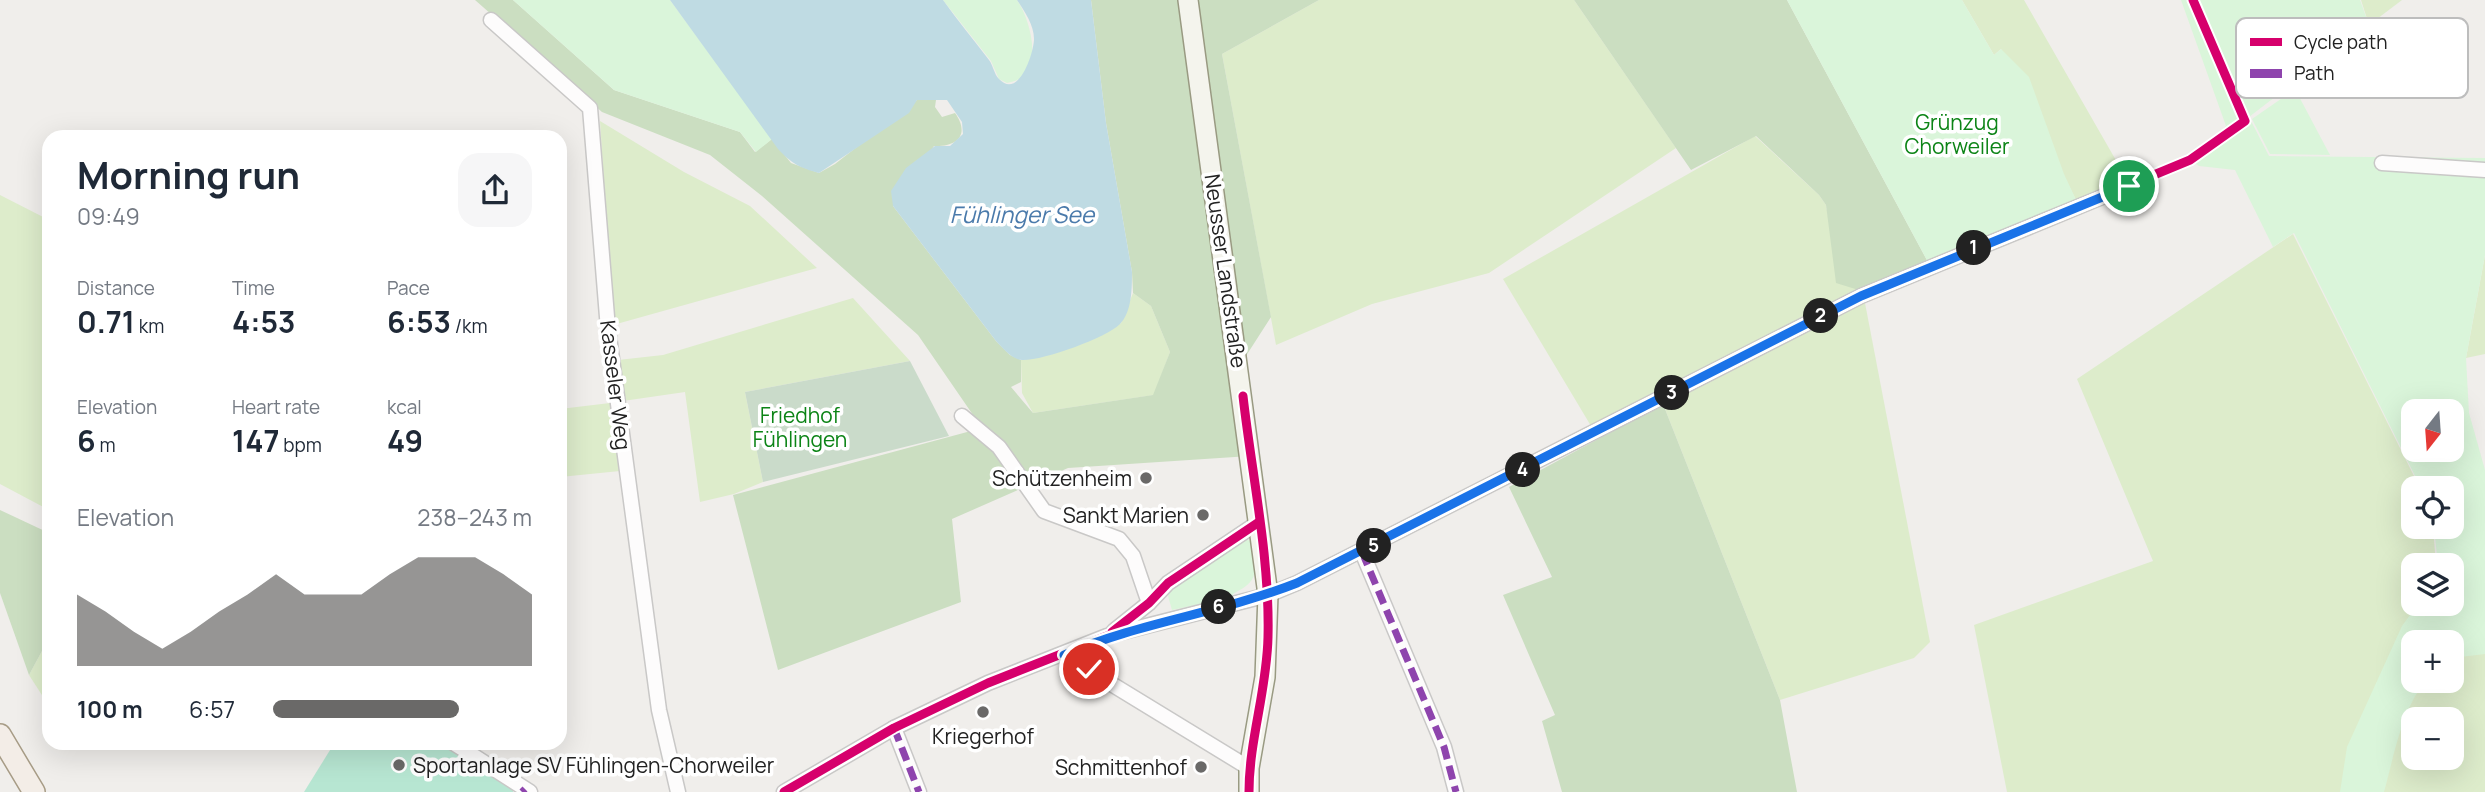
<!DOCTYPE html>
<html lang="en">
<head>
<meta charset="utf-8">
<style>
  body { margin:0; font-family:Manrope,sans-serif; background:#f6f6f7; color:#1f2937; height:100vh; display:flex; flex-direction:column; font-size:26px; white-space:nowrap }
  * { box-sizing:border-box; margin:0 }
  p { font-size:23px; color:#747a83 }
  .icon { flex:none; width:38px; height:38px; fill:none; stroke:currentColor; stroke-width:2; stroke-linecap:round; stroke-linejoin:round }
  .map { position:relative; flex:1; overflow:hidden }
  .sheet { position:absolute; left:42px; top:130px; width:525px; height:620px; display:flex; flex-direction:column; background:#fff; border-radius:21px; box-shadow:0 7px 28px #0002 }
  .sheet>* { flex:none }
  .needle { width:46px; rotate:197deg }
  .fabs { position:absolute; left:2401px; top:399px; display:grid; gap:14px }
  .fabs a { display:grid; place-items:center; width:63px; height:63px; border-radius:14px; background:#fff; box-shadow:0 7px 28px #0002; font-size:35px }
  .pin { position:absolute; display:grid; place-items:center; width:60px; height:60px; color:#fff; margin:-30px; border:4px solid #fff; border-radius:50%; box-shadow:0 2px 7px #0007 }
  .km { position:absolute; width:35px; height:35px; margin:-18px; border-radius:50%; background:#222; color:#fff; font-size:19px; line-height:35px; text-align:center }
  .round { display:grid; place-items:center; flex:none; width:74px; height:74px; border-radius:21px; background:#f6f6f7 }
  .headline { display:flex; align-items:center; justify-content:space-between; height:119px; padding:0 35px }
  h1 { font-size:38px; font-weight:700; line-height:52px }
  .figures { display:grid; grid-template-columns:repeat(3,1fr); gap:10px; height:119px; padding:7px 35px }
  .figures div { display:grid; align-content:center }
  .figures b { font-size:30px; font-weight:700 }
  .figures small { font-size:19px; font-weight:400 }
  .figures p { font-size:19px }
  .chart { height:196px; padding:14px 35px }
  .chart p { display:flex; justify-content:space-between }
  .chart svg { width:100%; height:126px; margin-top:7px; fill:#6a6968; opacity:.7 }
  ul { padding:0 35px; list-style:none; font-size:23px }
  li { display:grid; grid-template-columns:112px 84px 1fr; align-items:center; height:52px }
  li i { height:18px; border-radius:9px; background:#6a6968 }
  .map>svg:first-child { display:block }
  .grass { fill:#ddeccb; fill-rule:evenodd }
  .forest { fill:#cbdec1 }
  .cemetery { fill:#cadbca }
  .park { fill:#daf5da; fill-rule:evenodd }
  .pitch { fill:#b7e6d2 }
  .water { fill:#bfdbe3 }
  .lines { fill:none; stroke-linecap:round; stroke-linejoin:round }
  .street-casing { stroke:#c9c8c7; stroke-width:17 }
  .secondary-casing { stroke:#999a82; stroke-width:22 }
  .primary-casing { stroke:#a79c86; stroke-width:24 }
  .street { stroke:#fdfcfc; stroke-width:14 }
  .secondary { stroke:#f4f4ed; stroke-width:19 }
  .primary { stroke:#f3ede7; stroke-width:21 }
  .quiet { stroke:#8e44ad; stroke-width:7; stroke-dasharray:14 7; stroke-linecap:butt }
  .cycleway-casing { stroke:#fff; stroke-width:13 }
  .cycleway { stroke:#d6006c; stroke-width:9 }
  .route-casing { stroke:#fff; stroke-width:14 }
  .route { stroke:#1a73e8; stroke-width:9 }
  .poi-dot { fill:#6a6968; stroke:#fff; stroke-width:2.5 }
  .labels { text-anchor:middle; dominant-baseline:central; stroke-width:7; stroke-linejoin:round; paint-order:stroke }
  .park-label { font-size:21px; fill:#0c8416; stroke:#fff }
  .street-label { font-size:21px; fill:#222; stroke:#fff }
  .poi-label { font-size:21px; fill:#222; stroke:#fff; text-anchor:end }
  .water-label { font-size:23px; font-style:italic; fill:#4a7aab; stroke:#fff }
  .key { fill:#fff; stroke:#bdbdbd; stroke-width:2 }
  .key-label { font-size:19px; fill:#222 }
</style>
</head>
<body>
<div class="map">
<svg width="2485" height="792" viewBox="0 0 2485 792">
  <rect width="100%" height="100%" fill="#f0eeeb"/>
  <!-- grass -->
  <g class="grass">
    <polygon points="1319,0 1574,0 1676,148 1489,273 1372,304 1276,345 1222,54"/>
    <polygon points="1962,0 2024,0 2129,183 2078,204 2001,49 1994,55"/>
    <polygon points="2361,0 2402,0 2369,25"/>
    <polygon points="600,121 684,172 750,206 817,268 613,325"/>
    <polygon points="1755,136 1819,195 1826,205 1831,232 1865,292 1594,431 1503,279"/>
    <polygon points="0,195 49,220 49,510 0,484"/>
    <path d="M 2293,234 L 2420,488 L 2413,488 L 2413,527 L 2433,527 L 2436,565 L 2413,565 L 2413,604 L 2430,604 L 2485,632 L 2485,792 L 2007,792 L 1974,625 L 2153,561 L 2077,379 ZM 2413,642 L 2452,642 L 2452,681 L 2413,681 ZM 2413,719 L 2452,719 L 2452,758 L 2413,758 Z"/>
    <polygon points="2485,255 2485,354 2466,358"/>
    <polygon points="1133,293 1151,306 1170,352 1154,395 1033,413 1022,393 1021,360 1044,356 1121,323"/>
    <polygon points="853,298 910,361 745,392 763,482 734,494 700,502 685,392 623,401 618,360 663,355"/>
    <polygon points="1865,303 1930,642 1914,658 1780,700 1663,404 1848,308"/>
    <polygon points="610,403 620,471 560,477 560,409"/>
    <polygon points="49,638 49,706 29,675"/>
  </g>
  <!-- forest -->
  <g class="forest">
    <path d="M 475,0 L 513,0 L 614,90 L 740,132 L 755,152 L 772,139 L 791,163 L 819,173 L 835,164 L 917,100 L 936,100 L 935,107 L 942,117 L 955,113 C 970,134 958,147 934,146 L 893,206 L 996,341 L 1010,355 L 1021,360 L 1021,382 L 1011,387 L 1033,413 L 1153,395 L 1170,352 L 1151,306 L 1133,293 L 1132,272 L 1106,123 L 1091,0 L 1319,0 L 1222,54 L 1271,317 L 1235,373 L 1250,456 L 1068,468 L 952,519 L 961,602 L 778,670 L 733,495 L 982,428 L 918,335 L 762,196 L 710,155 L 602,112 Z"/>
    <polygon points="1574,0 1787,0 1929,264 1865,292 1836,283 1826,205 1819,195 1756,136 1691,170"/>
    <polygon points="1663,404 1780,700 1797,792 1562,792 1542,721 1555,715 1503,595 1552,577 1509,487"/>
    <polygon points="0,510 49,533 49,638 29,675 0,593"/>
  </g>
  <!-- cemetery -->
  <polygon class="cemetery" points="910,361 949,436 763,482 745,392"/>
  <!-- park -->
  <g class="park">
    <polygon points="513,0 670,0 772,139 756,152 740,132 614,90"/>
    <path d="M 943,0 L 1017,0 C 1032,22 1046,78 1007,83 L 999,79 L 991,61 Z"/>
    <polygon points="1787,0 1962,0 1994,55 2001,49 2029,77 2064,174 2078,204 1929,264"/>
    <path d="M 2181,0 L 2360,0 L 2369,25 L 2249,117 L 2269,156 L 2485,158 L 2485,255 L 2466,358 L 2469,413 L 2485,470 L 2485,654 L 2452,658 L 2452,642 L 2413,642 L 2413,681 L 2427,681 C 2403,703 2393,760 2384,792 L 2340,792 L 2347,747 L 2402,626 L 2418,604 L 2452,604 L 2452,565 L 2438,565 L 2434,527 L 2452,527 L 2452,488 L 2421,488 L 2294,233 L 2273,247 L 2235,170 L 2199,166 L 2190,160 L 2226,126 ZM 2413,411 L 2452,411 L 2452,450 L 2413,450 Z"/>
    <polygon points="2295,89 2330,155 2270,154 2252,119"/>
    <path d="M 1244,538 L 1250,541 C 1254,573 1263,578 1233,594 L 1233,597 L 1172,610 L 1168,596 L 1176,584 Z"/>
  </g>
  <!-- pitch -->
  <polygon class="pitch" points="335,742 440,742 513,787 513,792 304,792"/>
  <!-- water -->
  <path class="water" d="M 670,0 L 943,0 C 958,21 974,40 989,60 C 993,65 994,74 999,79 C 1019,100 1034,52 1034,39 C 1034,25 1025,12 1017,0 L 1091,0 L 1106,123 L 1132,272 C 1132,288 1132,312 1120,324 C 1106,338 1042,361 1022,360 C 1011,359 1003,348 996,341 L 893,206 L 891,191 L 906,168 L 935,146 L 950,146 L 963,134 L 962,122 L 947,100 L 917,100 L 909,113 L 819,173 C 800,168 791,163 778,149 Z"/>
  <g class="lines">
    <defs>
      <g id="street">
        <polyline points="491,20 590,108 608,329 659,710 678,792"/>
        <polyline points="2382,163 2485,170"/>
        <polyline points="962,416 999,447 1044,511 1119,539 1133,556 1149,603"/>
        <polyline points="1362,552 1444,747 1456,792"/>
        <polyline points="1114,631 1149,603 1168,583 1259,522"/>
        <polyline points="1064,655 1249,768"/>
        <polyline points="894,728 919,792"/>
        <polyline points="452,742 530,792"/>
        <polyline points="784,792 894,728 988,683 1107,636 1268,595 1297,583 1861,296 2141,181"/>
      </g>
      <polyline id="secondary" points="1188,0 1268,595 1265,677 1249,768 1249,792"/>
      <polyline id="primary" points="0,735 34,792"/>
    </defs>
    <!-- street casing -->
    <use href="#street" class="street-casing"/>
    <!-- secondary casing -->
    <use href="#secondary" class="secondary-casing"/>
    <!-- primary casing -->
    <use href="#primary" class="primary-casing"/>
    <!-- street -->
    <use href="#street" class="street"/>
    <!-- secondary -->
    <use href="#secondary" class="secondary"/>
    <!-- primary -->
    <use href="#primary" class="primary"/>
    <!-- quiet -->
    <g class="quiet">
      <polyline points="1362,552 1444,747 1456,792"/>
      <polyline points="894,728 919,792"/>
      <polyline points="522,792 525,789"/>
    </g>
    <defs>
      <g id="cycleway">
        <path d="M 1243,396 C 1252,476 1270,557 1268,637 C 1267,690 1249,740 1249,792"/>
        <polyline points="1112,632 1149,603 1168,583 1259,522"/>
        <polyline points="784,792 894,728 988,683 1107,636 1268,595 1297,583 1861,296 2190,160 2245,121 2193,0"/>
      </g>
    </defs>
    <!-- cycleway casing -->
    <use href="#cycleway" class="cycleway-casing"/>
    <!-- cycleway -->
    <use href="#cycleway" class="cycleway"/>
  </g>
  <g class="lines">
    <defs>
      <path id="route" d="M 1089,669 L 1064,655 C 1139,622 1221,613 1297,583 L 1861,296 L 2129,186"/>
    </defs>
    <!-- route casing -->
    <use href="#route" class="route-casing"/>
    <!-- route -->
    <use href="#route" class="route"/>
  </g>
  <!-- markers -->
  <g class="poi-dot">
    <circle cx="1146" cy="478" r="7"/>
    <circle cx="1203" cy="515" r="7"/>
    <circle cx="983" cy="712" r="7"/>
    <circle cx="399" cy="765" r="7"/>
    <circle cx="1201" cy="767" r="7"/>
  </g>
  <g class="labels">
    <!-- park labels -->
    <g class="park-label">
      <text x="1957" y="122">Grünzug<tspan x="1957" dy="24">Chorweiler</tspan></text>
      <text x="800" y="415">Friedhof<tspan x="800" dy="24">Fühlingen</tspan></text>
    </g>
    <!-- street labels -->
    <g class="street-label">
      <text transform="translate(1226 271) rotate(82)">Neusser Landstraße</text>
      <text transform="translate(616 385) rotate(83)">Kasseler Weg</text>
    </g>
    <!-- poi labels -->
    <g class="poi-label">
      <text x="1132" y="478">Schützenheim</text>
      <text x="1189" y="515">Sankt Marien</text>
      <text x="983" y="736" text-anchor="middle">Kriegerhof</text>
      <text x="413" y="765" text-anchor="start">Sportanlage SV Fühlingen-Chorweiler</text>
      <text x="1187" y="767">Schmittenhof</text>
    </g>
    <!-- water labels -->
    <g class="water-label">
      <text x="1022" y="214">Fühlinger See</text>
    </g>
  </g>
  <!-- legend -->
  <rect x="2236" y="18" width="232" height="80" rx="10" class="key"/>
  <rect x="2250" y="38" width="32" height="8" fill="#d6006c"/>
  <rect x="2250" y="69" width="32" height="9" fill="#8e44ad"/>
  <g class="key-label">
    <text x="2294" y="49">Cycle path</text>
    <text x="2294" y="80">Path</text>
  </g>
</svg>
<div class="fabs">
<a><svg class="needle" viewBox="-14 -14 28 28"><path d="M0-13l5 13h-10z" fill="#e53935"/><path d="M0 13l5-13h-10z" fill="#747a83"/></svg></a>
<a><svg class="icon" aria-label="locate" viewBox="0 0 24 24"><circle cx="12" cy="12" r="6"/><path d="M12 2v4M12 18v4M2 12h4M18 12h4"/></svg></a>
<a><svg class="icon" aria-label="layers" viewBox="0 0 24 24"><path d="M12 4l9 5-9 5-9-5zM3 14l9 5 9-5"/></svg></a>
<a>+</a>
<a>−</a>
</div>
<div class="pin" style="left:2129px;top:186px;background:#1e9e55"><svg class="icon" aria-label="arrive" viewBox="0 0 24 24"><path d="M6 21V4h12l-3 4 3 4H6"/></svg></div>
<div class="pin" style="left:1089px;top:669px;background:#d93025"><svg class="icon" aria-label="check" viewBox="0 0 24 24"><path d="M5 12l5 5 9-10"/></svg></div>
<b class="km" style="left:1974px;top:248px">1</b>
<b class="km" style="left:1821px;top:316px">2</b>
<b class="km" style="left:1672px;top:393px">3</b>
<b class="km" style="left:1523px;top:470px">4</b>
<b class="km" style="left:1374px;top:546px">5</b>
<b class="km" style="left:1219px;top:607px">6</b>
<section class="sheet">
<div class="headline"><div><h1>Morning run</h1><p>09:49</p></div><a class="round"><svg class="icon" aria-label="share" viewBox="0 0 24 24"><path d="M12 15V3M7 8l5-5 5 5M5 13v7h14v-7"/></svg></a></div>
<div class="figures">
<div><p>Distance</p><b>0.71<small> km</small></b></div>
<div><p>Time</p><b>4:53</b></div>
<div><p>Pace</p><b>6:53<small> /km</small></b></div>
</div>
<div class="figures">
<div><p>Elevation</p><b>6<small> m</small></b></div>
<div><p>Heart rate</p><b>147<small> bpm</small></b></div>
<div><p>kcal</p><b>49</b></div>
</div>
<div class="chart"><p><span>Elevation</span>238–243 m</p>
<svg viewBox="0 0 160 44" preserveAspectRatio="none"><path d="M0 44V19L10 25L20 32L30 38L40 32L50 25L60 19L70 12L80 19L90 19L100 19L110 12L120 6L130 6L140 6L150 12L160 19V44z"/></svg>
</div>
<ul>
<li><b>100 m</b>6:57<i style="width:72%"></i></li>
</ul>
</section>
</div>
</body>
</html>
